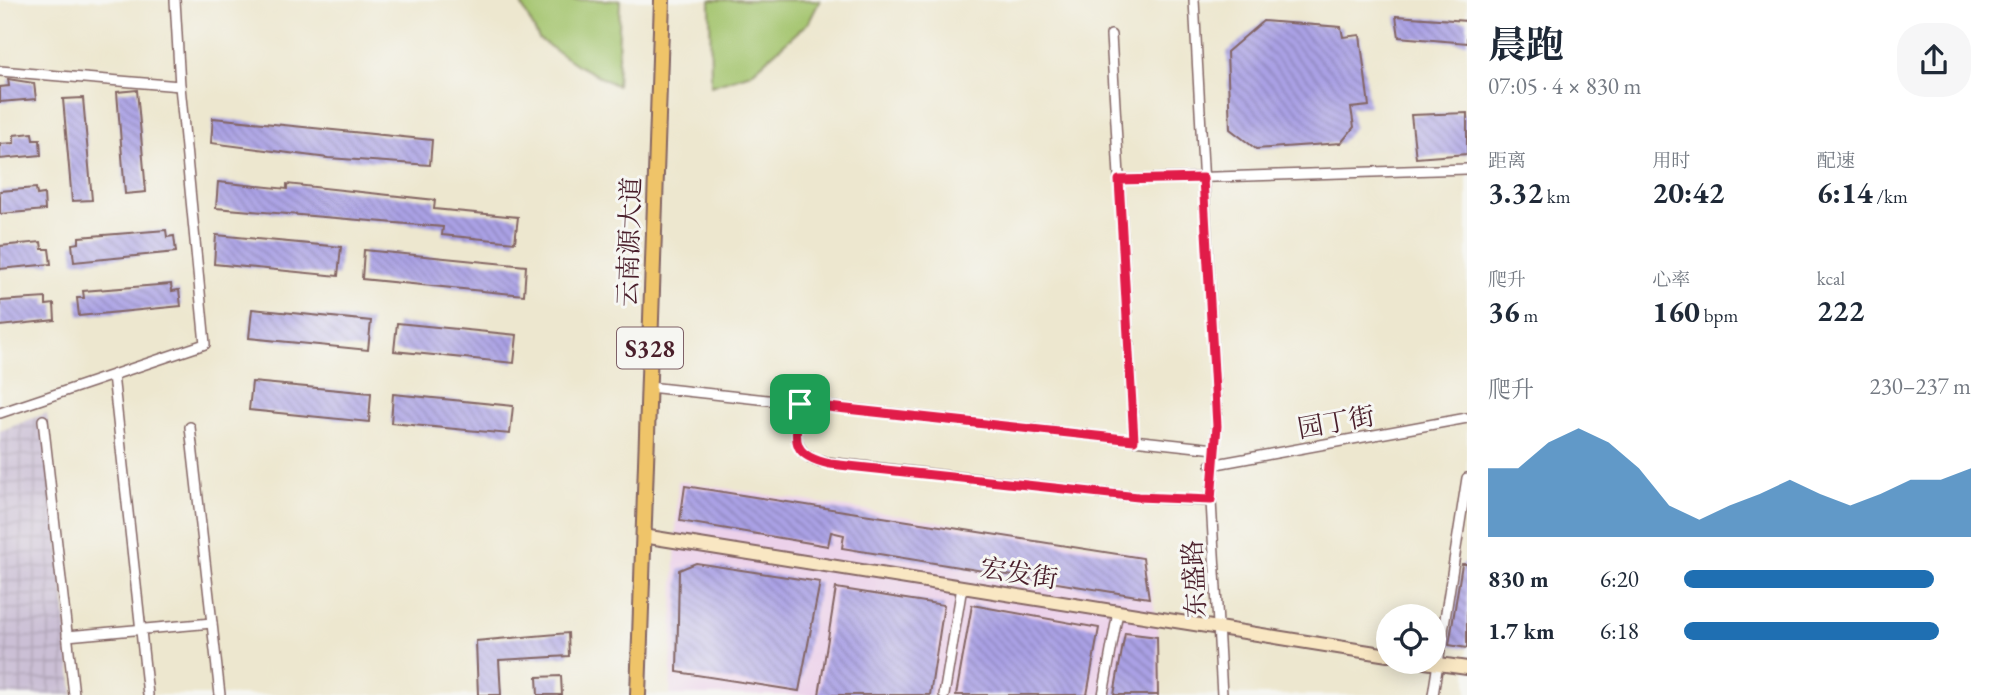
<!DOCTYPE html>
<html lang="zh">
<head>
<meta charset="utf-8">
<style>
  body { margin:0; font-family:"EB Garamond","Noto Serif SC",serif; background:#f6f6f7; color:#1f2937; height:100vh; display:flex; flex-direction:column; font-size:26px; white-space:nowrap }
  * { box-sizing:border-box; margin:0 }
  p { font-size:23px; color:#747a83 }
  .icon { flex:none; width:38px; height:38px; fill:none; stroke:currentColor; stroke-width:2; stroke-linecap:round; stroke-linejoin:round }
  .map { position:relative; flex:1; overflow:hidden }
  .details { display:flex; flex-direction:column; background:#fff; width:525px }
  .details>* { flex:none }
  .controls { position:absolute; left:1376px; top:604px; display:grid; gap:14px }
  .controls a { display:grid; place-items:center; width:70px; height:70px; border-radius:50%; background:#fff; box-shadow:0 4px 18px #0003; font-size:35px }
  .pin { position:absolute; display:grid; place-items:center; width:60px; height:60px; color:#fff; margin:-30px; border-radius:14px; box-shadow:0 4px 10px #0006 }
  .round { display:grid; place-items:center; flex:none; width:74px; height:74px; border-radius:28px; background:#f6f6f7 }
  .summary { display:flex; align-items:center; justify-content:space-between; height:119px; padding:0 21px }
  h1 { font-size:38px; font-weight:700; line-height:52px }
  .stats { display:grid; grid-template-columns:repeat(3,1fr); gap:10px; height:119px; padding:7px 21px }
  .stats div { display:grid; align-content:center }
  .stats b { font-size:30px; font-weight:700 }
  .stats small { font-size:19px; font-weight:400 }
  .stats p { font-size:19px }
  .chart { height:196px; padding:14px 21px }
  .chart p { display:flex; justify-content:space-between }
  .chart svg { width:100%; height:126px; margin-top:7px; fill:#1f6fb2; opacity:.7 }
  ul { padding:0 21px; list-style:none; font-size:23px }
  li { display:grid; grid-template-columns:112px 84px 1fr; align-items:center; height:52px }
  li i { height:18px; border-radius:9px; background:#1f6fb2 }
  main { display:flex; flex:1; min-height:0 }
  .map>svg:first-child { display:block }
  .built { fill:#ecd1ea }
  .industrial { fill:url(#industrial-grid) }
  .green { fill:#a4c56e; stroke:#77724c; stroke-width:2 }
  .building { fill:url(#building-back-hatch) }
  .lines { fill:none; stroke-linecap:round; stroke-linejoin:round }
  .street-casing { stroke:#836564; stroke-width:12 }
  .secondary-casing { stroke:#836564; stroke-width:16 }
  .primary-casing { stroke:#836564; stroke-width:18 }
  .street { stroke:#fff; stroke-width:9 }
  .secondary { stroke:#f9e7c3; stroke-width:12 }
  .primary { stroke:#efc469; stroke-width:14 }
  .route-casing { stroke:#fff; stroke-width:14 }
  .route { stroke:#e11d48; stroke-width:9 }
  .labels { text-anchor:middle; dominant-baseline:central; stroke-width:6; stroke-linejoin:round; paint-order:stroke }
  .shield { fill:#f6f6f2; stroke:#7e6067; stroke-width:2 }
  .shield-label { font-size:24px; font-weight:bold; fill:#4a1f2b }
  .street-label { font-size:26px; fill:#4a1f2b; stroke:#f6f6f2 }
</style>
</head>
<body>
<main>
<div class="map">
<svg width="1467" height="695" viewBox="0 0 1467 695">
  <defs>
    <pattern id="industrial-grid" width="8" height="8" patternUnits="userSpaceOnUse" patternTransform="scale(1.75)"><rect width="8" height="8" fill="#cbbfd5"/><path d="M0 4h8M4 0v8" fill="none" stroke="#b0a4b7"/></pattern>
    <pattern id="building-back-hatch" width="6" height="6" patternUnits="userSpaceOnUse" patternTransform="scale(1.75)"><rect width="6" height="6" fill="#aaa1e5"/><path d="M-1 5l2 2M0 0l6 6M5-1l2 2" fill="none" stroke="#8c83ba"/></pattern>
  </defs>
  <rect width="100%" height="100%" fill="#f6f6f2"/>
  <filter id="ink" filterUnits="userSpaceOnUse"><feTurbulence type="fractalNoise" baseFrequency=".0143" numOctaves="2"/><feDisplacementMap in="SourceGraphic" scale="14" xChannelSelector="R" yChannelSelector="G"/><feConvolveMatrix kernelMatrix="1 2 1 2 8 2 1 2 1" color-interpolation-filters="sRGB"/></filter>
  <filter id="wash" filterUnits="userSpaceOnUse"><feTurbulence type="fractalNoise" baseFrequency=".00686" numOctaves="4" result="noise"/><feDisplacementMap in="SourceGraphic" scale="28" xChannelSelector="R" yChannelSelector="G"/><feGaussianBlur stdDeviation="1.57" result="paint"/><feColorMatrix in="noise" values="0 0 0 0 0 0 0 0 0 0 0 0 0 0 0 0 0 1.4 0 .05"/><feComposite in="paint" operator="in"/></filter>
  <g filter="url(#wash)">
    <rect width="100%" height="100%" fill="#ede7cf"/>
    <!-- built -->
    <polygon class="built" points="678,481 1146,554 1158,634 1161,695 670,695"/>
    <!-- industrial -->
    <polygon class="industrial" points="47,413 73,695 0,695 0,431"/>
    <!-- green -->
    <g class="green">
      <polygon points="519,0 620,0 617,86 577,65 539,39"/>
      <polygon points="710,0 820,0 809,22 751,73 711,86"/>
    </g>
    <g id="blocks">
      <!-- building -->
      <g class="building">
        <polygon points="1396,16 1467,21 1467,43 1399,37"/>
        <polygon points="1263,21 1341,27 1343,37 1360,35 1369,106 1351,108 1354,127 1341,143 1256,149 1230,129 1227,52"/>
        <polygon points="8,79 34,83 36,99 0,102 0,87 9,86"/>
        <polygon points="137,90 146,192 125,194 117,92"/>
        <polygon points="83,98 92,200 72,201 63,99"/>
        <polygon points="1467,113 1467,154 1416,158 1411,115"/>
        <polygon points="213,118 432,140 430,165 328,158 211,143"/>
        <polygon points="32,133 33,140 40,140 41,155 0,159 0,144 14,143 14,135"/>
        <polygon points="218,182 287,189 287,184 435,200 434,209 518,217 515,242 442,235 443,227 216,208"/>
        <polygon points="36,188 37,195 44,194 45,210 0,214 0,191"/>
        <polygon points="166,230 167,237 174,236 176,252 74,262 72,244 79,243 79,237"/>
        <polygon points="216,235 341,247 338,276 214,264"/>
        <polygon points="41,242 42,249 49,249 51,264 0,269 0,246"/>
        <polygon points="364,250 526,266 524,295 362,279"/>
        <polygon points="171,284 172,291 179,290 181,306 79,316 77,298 84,298 83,291"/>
        <polygon points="46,298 46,305 54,304 55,320 0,326 0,301"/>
        <polygon points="252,309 371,321 368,350 249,338"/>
        <polygon points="397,323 517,335 514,363 394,351"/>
        <polygon points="252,382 371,393 369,422 249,410"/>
        <polygon points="393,394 513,406 510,434 391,423"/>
        <polygon points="685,486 1143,558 1149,598 842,548 844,535 831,532 828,546 680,521"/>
        <polygon points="696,563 820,582 799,691 677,672 679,570"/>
        <polygon points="1462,564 1467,564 1467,648 1449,645"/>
        <polygon points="836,588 944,605 930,695 819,695"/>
        <polygon points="972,605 1099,628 1087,695 956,695"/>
        <polygon points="568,633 569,656 499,660 501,695 478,695 476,641"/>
        <polygon points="1125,633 1157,637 1158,695 1114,695"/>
        <polygon points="561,676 562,695 538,695 537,677"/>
      </g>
    </g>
  </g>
  <g filter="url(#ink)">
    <use href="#blocks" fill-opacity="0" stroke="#836564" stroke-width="2"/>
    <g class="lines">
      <defs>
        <g id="street">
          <polyline points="1194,0 1217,426 1211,501 1222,695"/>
          <polyline points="1111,35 1134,440"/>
          <polyline points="0,71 180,86"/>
          <polyline points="1119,180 1467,169"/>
          <polyline points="113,375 148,695"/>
          <polyline points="649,387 1215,449"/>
          <path d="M 800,404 C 796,429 789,450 817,461 L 1138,497 L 1211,501"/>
          <polyline points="0,413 205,344 180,86 175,0"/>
          <polyline points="43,420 74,695"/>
          <polyline points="190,427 220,695"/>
          <polyline points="1211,465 1467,418"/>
          <polyline points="67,636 212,623"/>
          <polyline points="944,695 962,587"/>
          <polyline points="1103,695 1118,612"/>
          <polyline points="1433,695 1467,478"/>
        </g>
        <g id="secondary">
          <polyline points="643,536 1388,655"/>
          <polyline points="1425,662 1467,668"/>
        </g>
        <polyline id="primary" points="638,695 662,0"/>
      </defs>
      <!-- street casing -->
      <use href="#street" class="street-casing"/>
      <!-- secondary casing -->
      <use href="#secondary" class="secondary-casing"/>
      <!-- primary casing -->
      <use href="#primary" class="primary-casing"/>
      <!-- street -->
      <use href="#street" class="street"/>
      <!-- secondary -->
      <use href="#secondary" class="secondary"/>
      <!-- primary -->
      <use href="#primary" class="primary"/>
    </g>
  </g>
  <g class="lines" filter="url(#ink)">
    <defs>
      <path id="route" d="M 1203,178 L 1217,426 L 1211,500 L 1138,497 L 830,464 C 789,455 795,440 800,404 L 1134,440 L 1119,180 Z"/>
    </defs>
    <!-- route casing -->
    <use href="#route" class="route-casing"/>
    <!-- route -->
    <use href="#route" class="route"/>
  </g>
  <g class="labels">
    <!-- shield labels -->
    <rect class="shield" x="617" y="327.5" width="66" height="41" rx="5"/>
    <g class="shield-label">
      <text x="650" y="348">S328</text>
    </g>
    <!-- street labels -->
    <g class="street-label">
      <text transform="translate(629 242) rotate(-88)">云南源大道</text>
      <text transform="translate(1336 422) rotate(-10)">园丁街</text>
      <text transform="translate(1019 573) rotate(9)">宏发街</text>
      <text transform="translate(1194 579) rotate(-93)">东盛路</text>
    </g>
  </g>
</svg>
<div class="controls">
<a><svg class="icon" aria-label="locate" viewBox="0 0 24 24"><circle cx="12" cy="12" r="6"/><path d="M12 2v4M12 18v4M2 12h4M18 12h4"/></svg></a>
</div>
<div class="pin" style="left:800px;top:404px;background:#1e9e55"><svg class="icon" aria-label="arrive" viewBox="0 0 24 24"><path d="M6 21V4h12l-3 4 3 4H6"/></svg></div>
</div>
<section class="details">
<div class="summary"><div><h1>晨跑</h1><p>07:05 · 4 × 830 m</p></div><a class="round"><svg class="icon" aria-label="share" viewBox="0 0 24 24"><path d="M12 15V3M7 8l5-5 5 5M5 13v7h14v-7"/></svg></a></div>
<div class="stats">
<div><p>距离</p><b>3.32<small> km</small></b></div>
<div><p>用时</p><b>20:42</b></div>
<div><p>配速</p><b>6:14<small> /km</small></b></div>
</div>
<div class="stats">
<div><p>爬升</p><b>36<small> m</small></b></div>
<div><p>心率</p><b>160<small> bpm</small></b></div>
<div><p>kcal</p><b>222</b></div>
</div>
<div class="chart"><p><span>爬升</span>230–237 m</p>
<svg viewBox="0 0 160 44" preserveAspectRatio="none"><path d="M0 44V20L10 20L20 11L30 6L40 11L50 20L60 33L70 38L80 33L90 29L100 24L110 29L120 33L130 29L140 24L150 24L160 20V44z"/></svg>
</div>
<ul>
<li><b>830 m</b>6:20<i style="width:87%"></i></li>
<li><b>1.7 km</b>6:18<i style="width:89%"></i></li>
</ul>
</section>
</main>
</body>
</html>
